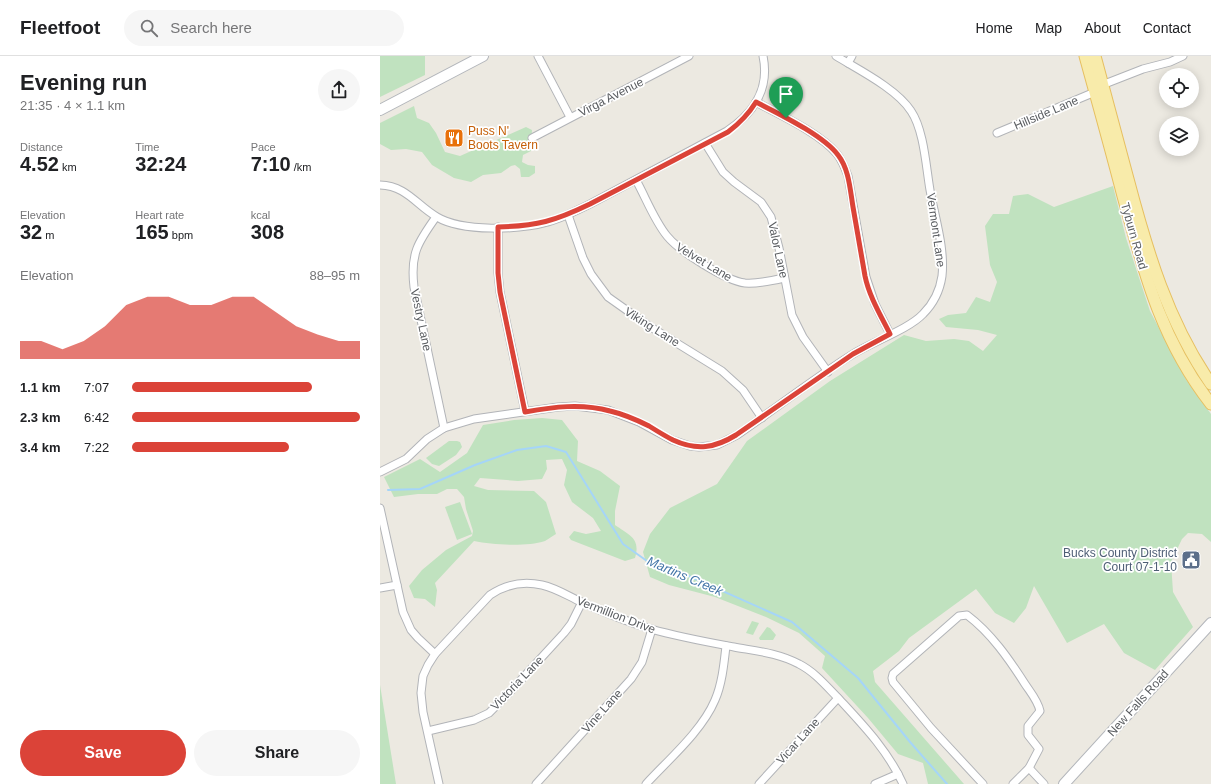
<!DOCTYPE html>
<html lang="en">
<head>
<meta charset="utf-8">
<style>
  body { margin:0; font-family:Helvetica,sans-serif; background:#f6f6f6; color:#202124; height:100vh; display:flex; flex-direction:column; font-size:15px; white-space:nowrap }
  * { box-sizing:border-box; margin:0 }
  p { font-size:13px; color:#757577 }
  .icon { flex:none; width:22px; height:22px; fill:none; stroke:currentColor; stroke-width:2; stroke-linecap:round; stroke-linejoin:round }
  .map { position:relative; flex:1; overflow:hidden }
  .sheet { display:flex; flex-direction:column; background:#fff; width:380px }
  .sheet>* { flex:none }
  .controls { position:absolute; left:779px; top:12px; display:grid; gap:8px }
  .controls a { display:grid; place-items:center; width:40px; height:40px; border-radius:50%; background:#fff; box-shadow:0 2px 10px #0003; font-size:20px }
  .pin { position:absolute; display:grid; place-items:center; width:34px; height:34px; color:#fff; margin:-41px -17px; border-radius:50% 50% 50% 0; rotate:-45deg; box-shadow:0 0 4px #0007 }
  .pin .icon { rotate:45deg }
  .round { display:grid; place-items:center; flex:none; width:42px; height:42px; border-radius:21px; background:#f6f6f6 }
  .overview { display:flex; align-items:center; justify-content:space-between; height:68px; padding:0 20px }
  h1 { font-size:22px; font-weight:700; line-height:30px }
  .metrics { display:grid; grid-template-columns:repeat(3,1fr); gap:6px; height:68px; padding:4px 20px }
  .metrics div { display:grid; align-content:center }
  .metrics b { font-size:20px; font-weight:700 }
  .metrics small { font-size:11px; font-weight:400 }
  .metrics p { font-size:11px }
  .chart { height:112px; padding:8px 20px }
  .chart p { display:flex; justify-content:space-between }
  .chart svg { width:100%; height:72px; margin-top:4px; fill:#db4338; opacity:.7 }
  .button { display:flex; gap:8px; margin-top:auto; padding:8px 20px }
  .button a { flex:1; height:46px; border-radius:24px; background:#db4338; color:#fff; font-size:16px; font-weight:700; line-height:46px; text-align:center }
  .button a+a { background:#f6f6f6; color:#202124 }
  ul { padding:0 20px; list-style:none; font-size:13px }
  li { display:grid; grid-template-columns:64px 48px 1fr; align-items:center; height:30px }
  li i { height:10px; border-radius:5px; background:#db4338 }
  header { display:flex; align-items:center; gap:24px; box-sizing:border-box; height:56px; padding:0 20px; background:#fff; border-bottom:1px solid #e0e0e0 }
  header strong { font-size:19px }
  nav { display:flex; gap:22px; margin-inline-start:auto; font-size:14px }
  .search { width:280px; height:36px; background:#f6f6f6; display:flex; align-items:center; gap:10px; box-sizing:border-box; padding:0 14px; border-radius:22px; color:#757577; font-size:15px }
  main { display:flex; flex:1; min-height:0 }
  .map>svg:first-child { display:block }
  .green { fill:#c0e2bf }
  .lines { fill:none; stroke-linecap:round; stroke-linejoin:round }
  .stream { stroke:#a5d5f8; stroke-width:2 }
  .minor-casing { stroke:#b2b4b8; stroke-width:9 }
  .secondary-casing { stroke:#b3b6bb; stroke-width:12 }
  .primary-casing { stroke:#e6bf60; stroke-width:13 }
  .minor { stroke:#fff; stroke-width:7 }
  .secondary { stroke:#fff; stroke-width:10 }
  .primary { stroke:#f8ebaa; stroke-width:11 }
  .route-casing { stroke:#fff; stroke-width:8 }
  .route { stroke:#db4338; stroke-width:5 }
  .labels { text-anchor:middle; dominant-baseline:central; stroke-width:3.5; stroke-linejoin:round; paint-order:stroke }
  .street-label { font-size:12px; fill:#5a5d61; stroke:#fff }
  .food-label { font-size:12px; fill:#c56008; stroke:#fff; text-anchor:start }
  .service-label { font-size:12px; fill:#4e5e75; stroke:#fff; text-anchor:end }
  .water-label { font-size:13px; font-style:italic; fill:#4476a8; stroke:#fff }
</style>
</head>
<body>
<header>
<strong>Fleetfoot</strong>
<div class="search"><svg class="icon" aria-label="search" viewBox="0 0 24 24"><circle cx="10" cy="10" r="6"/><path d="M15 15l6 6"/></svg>Search here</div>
<nav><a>Home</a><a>Map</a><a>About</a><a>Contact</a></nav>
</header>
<main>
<section class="sheet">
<div class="overview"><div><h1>Evening run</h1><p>21:35 · 4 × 1.1 km</p></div><a class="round"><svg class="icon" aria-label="share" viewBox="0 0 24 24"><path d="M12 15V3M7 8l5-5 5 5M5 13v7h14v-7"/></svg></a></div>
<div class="metrics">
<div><p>Distance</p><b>4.52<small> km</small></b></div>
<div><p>Time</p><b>32:24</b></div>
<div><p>Pace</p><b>7:10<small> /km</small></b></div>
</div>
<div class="metrics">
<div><p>Elevation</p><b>32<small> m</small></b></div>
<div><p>Heart rate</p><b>165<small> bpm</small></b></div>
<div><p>kcal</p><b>308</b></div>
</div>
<div class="chart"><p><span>Elevation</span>88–95 m</p>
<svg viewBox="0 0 160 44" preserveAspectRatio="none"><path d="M0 44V33L10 33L20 38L30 33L40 24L50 11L60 6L70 6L80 11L90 11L100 6L110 6L120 15L130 24L140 29L150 33L160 33V44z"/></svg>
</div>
<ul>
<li><b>1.1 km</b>7:07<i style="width:79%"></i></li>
<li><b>2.3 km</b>6:42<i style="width:100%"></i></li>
<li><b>3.4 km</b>7:22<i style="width:69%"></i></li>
</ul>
<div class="button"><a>Save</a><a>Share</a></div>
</section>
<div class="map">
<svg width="831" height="728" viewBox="0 0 831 728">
  <rect width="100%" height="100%" fill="#ece9e1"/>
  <!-- green -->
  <g class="green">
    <polygon points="0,0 45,0 45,19 0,41"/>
    <polygon points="34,50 37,62 49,67 56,77 65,96 80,100 146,71 152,74 151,95 143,99 142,106 148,109 155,110 155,117 149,121 141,121 140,113 135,109 131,110 121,117 103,119 91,126 74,122 52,109 42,96 26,93 11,94 0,88 0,67"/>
    <polygon points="733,130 746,182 770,255 807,325 831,358 831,486 822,478 808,477 802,483 791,506 793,536 813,571 775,614 744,597 724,568 687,587 654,530 646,552 634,567 615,557 596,533 529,582 519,595 493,615 495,626 584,728 548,728 543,707 518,698 488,662 442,612 445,600 419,577 386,561 335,541 289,529 270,521 263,496 270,478 290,452 337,428 367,385 450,325 524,279 546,285 574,283 589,285 603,295 617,279 598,274 566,271 559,263 568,259 586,257 596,241 610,246 617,226 610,209 605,170 613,158 629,158 633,140 648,138 674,151"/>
    <path d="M 162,362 L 182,364 L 198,385 L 197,405 L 220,415 L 240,430 L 235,455 L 235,469 C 249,479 261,482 255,502 L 245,505 L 191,484 L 189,481 L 194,475 L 206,478 L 221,475 L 213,462 L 192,446 L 184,429 L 187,414 L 182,403 L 166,404 L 167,413 L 162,423 L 138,425 L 100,422 L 94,430 L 108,434 L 154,435 L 166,446 L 176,478 C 172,480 169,483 165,485 C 146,491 114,489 94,485 L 55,527 L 57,534 L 55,551 L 45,543 L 34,542 L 29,530 L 42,514 L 66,494 L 92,480 L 93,475 L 86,453 L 84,441 L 77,433 L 67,433 L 57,438 L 38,438 L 14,441 L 4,421 L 40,403 L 60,416 L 87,397 L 103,369 L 134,364 Z"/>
    <polygon points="69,385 77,385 80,386 82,391 76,399 59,410 52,408 46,402"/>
    <polygon points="80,446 92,478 77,484 65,451"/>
    <polygon points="372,565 379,567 373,579 366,577"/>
    <polygon points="387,571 390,572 396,579 393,584 380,584 379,582"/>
    <polygon points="0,629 16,728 0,728"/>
  </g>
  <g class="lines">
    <!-- stream -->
    <polyline class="stream" points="8,434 40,433 95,409 137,394 166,390 186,396 243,488 267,505 293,513 412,566 478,622 530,686 567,728"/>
    <defs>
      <g id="minor">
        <polyline points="158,0 190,61"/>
        <polyline points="468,7 472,0"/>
        <polyline points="722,29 763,13 790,6 803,0"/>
        <path d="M 376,46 C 400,59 440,77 457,98 C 462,104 465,112 468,120 L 486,221 L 495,248 L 510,278"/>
        <polyline points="617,77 715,36"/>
        <polyline points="152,82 309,0"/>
        <polyline points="325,87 343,116 354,126 381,146 391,161 399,192 412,259 423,281 448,316"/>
        <path d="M 256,124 C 266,142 274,164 287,180 C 299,195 346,225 365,227 C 378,228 391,225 404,222"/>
        <path d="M 0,129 C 27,130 36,149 57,161 C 82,176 140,174 168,166 C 182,162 196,155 210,148 L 347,75 C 373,58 390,33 383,0"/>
        <polyline points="188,159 203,202 211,218 228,241 269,270 342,315 363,334 382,362"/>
        <path d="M 56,161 C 38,186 30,198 34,231 L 64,372"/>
        <polyline points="118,171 118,217 120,236 145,355"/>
        <path d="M 0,416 L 26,403 L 47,383 L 64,372 L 94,363 L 178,351 L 195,350 L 228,354 L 259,366 L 292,384 L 310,390 L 319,391 L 337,389 L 357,379 C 395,353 433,323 473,298 C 492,286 529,273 543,258 C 553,248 560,234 562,220 C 565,192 555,162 550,134 C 546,111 544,74 531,55 C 517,33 479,14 456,0"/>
        <polyline points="0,452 23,556 31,574 38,582 55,598"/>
        <polyline points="0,532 17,529"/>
        <polyline points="48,675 94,664 109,657 128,638 184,577 191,568 202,546"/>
        <polyline points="649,712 664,728"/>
        <path d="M 59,728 L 43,656 L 41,637 L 43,620 L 48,609 L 55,598 L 110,539 C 126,528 143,525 162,529 C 176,532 188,540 201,546 C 224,556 247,566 271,573 C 299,581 327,586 354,591 C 376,595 399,597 419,608 C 435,616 447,631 460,644 C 484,670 508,695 523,728"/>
        <polyline points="156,728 251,623 262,606 272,573"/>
        <path d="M 266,728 C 288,704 322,675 335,644 C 342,628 344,608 346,590"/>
        <polyline points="379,728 458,642"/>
        <polyline points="495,728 518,718"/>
        <path d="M 603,728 L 551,672 L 513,626 L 512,622 L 513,618 L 579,560 L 587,559 C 611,577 629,603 645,628 C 651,637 658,645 660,655 L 648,670 L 648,679 L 659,693 L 649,712 L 633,728"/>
      </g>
      <g id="secondary">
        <polyline points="0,54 103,0"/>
        <polyline points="684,728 831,567"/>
      </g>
      <g id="primary">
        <path d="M 705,0 C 718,47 731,94 743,140 C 764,216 781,284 831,348"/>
        <path d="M 715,0 C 726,41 737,82 748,123 C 767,195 788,266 831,328"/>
      </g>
    </defs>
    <!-- minor casing -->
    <use href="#minor" class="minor-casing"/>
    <!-- secondary casing -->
    <use href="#secondary" class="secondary-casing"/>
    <!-- primary casing -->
    <use href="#primary" class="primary-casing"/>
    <!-- minor -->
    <use href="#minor" class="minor"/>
    <!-- secondary -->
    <use href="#secondary" class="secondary"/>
    <!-- primary -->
    <use href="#primary" class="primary"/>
  </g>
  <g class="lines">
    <defs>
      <path id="route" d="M 376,46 C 399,58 443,79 458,99 C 469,113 470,133 473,151 C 477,174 481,197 485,220 C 489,240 501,260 510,278 L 473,298 L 356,379 C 335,392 317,395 293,384 C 285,380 277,375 269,370 C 257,364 243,358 230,355 C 201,347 173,351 145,356 L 120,236 L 118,217 L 118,171 C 157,170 175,165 210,148 L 348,76 C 360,67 368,59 376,46 Z"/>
    </defs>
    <!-- route casing -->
    <use href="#route" class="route-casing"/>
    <!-- route -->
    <use href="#route" class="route"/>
  </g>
  <!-- icons -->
  <defs>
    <symbol id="restaurant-square" viewBox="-11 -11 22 22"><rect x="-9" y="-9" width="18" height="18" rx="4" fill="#e8710a" stroke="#fff"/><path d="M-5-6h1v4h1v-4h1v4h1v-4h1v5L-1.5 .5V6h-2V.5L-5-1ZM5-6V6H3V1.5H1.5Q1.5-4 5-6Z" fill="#fff"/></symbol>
    <symbol id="civic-square" viewBox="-11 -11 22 22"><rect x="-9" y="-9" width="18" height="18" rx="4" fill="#5c6f8a" stroke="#fff"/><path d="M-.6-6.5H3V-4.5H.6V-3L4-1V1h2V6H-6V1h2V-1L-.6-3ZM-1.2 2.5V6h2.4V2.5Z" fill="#fff"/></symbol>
  </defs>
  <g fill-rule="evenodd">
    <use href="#restaurant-square" x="63" y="71" width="22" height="22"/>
    <use href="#civic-square" x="800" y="493" width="22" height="22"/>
  </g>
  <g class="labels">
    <!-- street labels -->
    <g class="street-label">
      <text transform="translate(231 41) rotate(-27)">Virga Avenue</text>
      <text transform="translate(666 57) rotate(-23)">Hillside Lane</text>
      <text transform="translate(556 174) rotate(82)">Vermont Lane</text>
      <text transform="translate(754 180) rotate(74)">Tyburn Road</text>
      <text transform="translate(398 194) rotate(78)">Valor Lane</text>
      <text transform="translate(324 206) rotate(31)">Velvet Lane</text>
      <text transform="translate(41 264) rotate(78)">Vestry Lane</text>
      <text transform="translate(272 271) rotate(32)">Viking Lane</text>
      <text transform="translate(236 559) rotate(21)">Vermillion Drive</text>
      <text transform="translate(137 627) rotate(-46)">Victoria Lane</text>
      <text transform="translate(758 647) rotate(-48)">New Falls Road</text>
      <text transform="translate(222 655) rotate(-48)">Vine Lane</text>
      <text transform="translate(418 685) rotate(-48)">Vicar Lane</text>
    </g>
    <!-- food labels -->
    <g class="food-label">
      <text x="88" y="75">Puss N'<tspan x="88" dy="14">Boots Tavern</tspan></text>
    </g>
    <!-- service labels -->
    <g class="service-label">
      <text x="797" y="497">Bucks County District<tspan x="797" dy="14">Court 07-1-10</tspan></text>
    </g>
    <!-- water labels -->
    <g class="water-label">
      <text transform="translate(305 520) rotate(23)">Martins Creek</text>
    </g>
  </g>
</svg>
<div class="controls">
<a><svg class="icon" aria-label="locate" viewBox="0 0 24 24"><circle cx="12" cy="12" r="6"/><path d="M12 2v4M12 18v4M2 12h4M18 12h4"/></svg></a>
<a><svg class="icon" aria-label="layers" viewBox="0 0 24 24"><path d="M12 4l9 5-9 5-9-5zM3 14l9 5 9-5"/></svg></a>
</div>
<div class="pin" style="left:406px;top:62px;background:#1e9e55"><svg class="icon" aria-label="arrive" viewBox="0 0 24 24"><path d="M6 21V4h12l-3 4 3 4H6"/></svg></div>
</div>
</main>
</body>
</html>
